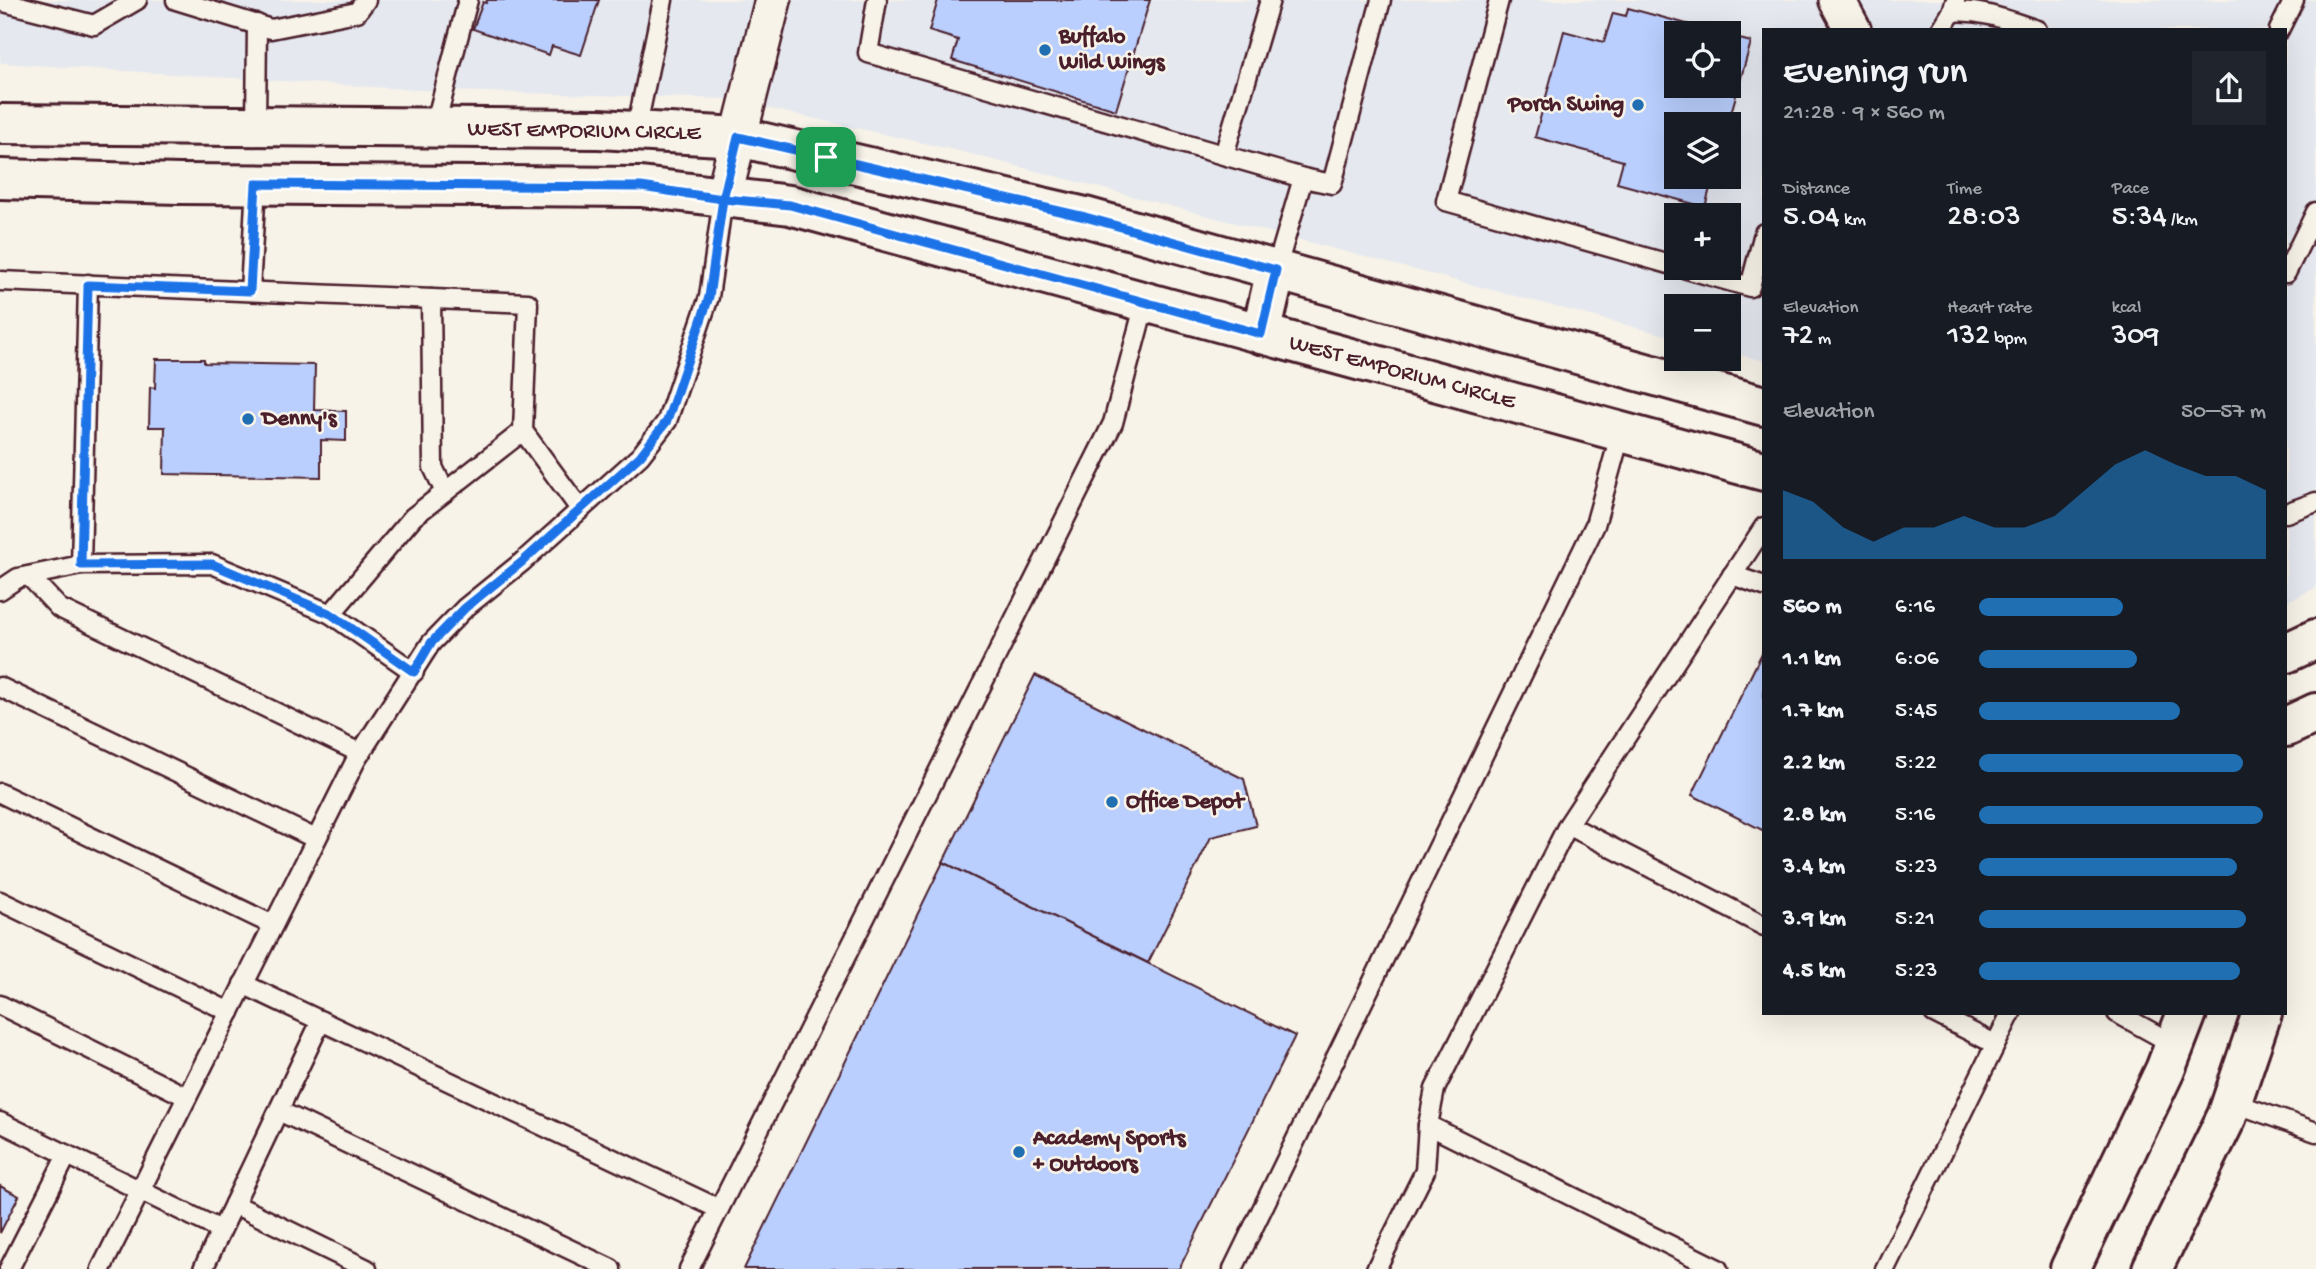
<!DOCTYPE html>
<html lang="en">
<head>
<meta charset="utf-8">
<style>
  body { margin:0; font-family:"Gochi Hand",sans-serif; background:#20242c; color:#f1f3f6; height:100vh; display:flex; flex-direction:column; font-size:26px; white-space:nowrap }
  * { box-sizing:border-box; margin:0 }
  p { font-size:23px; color:#9ea1a6 }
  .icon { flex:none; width:38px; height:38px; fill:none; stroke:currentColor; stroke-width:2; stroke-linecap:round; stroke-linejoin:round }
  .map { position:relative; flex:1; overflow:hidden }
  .sheet { position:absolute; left:1762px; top:28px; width:525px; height:987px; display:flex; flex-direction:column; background:#171b24; border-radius:0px; box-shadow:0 7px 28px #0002 }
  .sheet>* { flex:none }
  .buttons { position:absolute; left:1664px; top:21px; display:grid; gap:14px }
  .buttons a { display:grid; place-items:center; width:77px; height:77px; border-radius:0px; background:#171b24; box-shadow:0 7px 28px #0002; font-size:35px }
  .pin { position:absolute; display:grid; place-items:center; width:60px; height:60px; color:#fff; margin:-30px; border-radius:14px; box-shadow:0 4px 10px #0006 }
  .round { display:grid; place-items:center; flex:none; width:74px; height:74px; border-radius:0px; background:#20242c }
  .head { display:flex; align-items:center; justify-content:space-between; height:119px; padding:0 21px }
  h1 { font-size:38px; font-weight:600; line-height:52px }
  .figures { display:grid; grid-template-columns:repeat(3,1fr); gap:10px; height:119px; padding:7px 21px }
  .figures div { display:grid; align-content:center }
  .figures b { font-size:30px; font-weight:600 }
  .figures small { font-size:19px; font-weight:400 }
  .figures p { font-size:19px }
  .chart { height:196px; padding:14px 21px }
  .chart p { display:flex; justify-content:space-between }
  .chart svg { width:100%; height:126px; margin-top:7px; fill:#1f6fb2; opacity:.7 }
  ul { padding:0 21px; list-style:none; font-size:23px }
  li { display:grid; grid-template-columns:112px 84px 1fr; align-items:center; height:52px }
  li i { height:18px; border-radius:9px; background:#1f6fb2 }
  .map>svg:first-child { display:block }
  .built { fill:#e5e8ef; fill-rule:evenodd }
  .building { fill:#bacffe; stroke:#4a1f2b; stroke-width:2 }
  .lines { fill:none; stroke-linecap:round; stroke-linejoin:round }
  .lane-casing { stroke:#4a1f2b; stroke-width:23 }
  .street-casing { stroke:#4a1f2b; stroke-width:40 }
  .secondary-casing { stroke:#4a1f2b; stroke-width:44 }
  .lane { stroke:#f7f3e8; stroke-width:18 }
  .street { stroke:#f7f3e8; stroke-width:35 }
  .secondary { stroke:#f7f3e8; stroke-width:38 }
  .route-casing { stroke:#fff; stroke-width:14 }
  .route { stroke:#1a73e8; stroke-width:9 }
  .poi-dot { fill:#1f6fb2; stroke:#f7f3e8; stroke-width:2.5 }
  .labels { text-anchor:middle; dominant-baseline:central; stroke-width:5; stroke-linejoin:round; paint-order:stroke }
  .poi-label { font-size:23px; font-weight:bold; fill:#4a1f2b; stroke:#f7f3e8; text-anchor:start }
  .street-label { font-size:23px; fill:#4a1f2b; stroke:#f7f3e8 }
</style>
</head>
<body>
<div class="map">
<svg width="2316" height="1269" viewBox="0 0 2316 1269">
  <rect width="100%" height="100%" fill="#f7f3e8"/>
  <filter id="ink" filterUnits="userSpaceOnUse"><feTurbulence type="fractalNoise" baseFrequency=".0143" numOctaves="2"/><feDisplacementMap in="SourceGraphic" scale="14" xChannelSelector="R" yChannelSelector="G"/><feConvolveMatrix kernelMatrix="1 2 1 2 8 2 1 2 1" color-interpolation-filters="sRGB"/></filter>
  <g filter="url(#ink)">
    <!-- built -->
    <path class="built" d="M 0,0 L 2316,0 L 2316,588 L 2286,602 L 2286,30 L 1764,30 L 1764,361 L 1729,352 L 1729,306 L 1676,306 L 1676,338 L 959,151 L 726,99 L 419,90 L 2,63 L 0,62 ZM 1676,33 L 1729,33 L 1729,86 L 1676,86 ZM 1676,124 L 1729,124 L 1729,177 L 1676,177 ZM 1676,215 L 1729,215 L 1729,268 L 1676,268 Z"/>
    <!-- building -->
    <g class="building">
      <polygon points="487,0 599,0 581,55 552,46 549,55 473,29 483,2 486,3"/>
      <polygon points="938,0 1150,0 1116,110 952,60 958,40 929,31"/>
      <polygon points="1628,8 1720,33 1676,33 1676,86 1729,86 1729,36 1751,42 1728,124 1676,124 1676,177 1713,177 1705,207 1617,183 1623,161 1535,137 1564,31 1604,42 1613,13 1626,16"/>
      <polygon points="156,359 204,359 204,363 315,365 314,410 346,411 346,441 321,440 321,477 164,474 165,427 149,427 150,387 155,388"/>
      <polygon points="1764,649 1764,831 1692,795"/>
      <polygon points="1035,675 1244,779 1256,826 1211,837 1148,963 943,862"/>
      <polygon points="943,862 1295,1036 1179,1269 744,1269"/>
      <polygon points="0,1186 19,1196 0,1233"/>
    </g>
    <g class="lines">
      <defs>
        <g id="lane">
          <polyline points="176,0 271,29 357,12 366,0"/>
          <polyline points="877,0 868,53 1303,178"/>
          <polyline points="1499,0 1446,201 1676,266"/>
          <polyline points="0,1 94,25 137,0"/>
          <path d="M 1952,12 C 1982,9 2009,21 2037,30"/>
          <polyline points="1941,30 1952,12 1955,2"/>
          <polyline points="2279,30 2294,0"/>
          <polyline points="256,128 257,24"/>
          <polyline points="434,129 468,0"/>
          <polyline points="636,131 663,0"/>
          <polyline points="1224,155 1270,0"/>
          <polyline points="1683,268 1750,287 1764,233"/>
          <polyline points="1276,270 1303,178 1332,184 1381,0"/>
          <polyline points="2286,273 2316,212"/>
          <polyline points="0,281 528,303 523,431 580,509"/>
          <polyline points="88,284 81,565 212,564 331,614"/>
          <polyline points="250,291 256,184"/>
          <polyline points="431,299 433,467 445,492"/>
          <polyline points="2286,513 2316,502"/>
          <polyline points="1764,527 1568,825 1764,926"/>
          <polyline points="1732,575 1764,586"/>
          <polyline points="29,576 59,608 360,753"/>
          <polyline points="0,590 18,578 81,565"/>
          <polyline points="414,672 331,614 413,517 523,431"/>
          <polyline points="0,687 316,839"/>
          <polyline points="0,793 273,925"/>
          <polyline points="0,901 230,1012"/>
          <polyline points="243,984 719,1209"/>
          <polyline points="0,1005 187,1097"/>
          <polyline points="1934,1013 1995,1044"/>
          <polyline points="2117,1013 2175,1045"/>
          <polyline points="2232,1102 2316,1132"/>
          <polyline points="279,1111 611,1269"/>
          <polyline points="0,1122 221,1230"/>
          <polyline points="1428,1125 1718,1269"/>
          <polyline points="234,1204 367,1269"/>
          <polyline points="9,1269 66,1157"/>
          <polyline points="101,1269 356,760 431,643 465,608 522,562 640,456 667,421 709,297 723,199"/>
          <polyline points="203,1269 321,1021"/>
          <polyline points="689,1269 1113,423 1145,303"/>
          <polyline points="1233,1269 1595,525 1621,432"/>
          <polyline points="1376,1269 1425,1171 1428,1125 1435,1089 1568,825"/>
          <polyline points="1885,1269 2011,1013"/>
        </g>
        <g id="street">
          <polyline points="1837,0 1853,30"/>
          <polyline points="723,199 773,0"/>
        </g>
        <g id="secondary">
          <polyline points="0,124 599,129 739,137 1085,217 1764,406"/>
          <polyline points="0,179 179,184 641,187 790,205 1764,471"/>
          <polyline points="1261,334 1276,270"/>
          <polyline points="2286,653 2316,639"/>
          <polyline points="2286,727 2316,713"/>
          <polyline points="2070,1269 2165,1070 2187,1013"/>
          <polyline points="2152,1269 2227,1116 2262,1013"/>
        </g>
      </defs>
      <!-- lane casing -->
      <use href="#lane" class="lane-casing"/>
      <!-- street casing -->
      <use href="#street" class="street-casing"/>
      <!-- secondary casing -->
      <use href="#secondary" class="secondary-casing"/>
      <!-- lane -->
      <use href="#lane" class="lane"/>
      <!-- street -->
      <use href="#street" class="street"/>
      <!-- secondary -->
      <use href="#secondary" class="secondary"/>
    </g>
  </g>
  <g class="lines" filter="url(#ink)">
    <defs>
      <polyline id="route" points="826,157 738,137 723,199 641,187 256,184 250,291 88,285 81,565 212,564 331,614 414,672 431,643 465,608 522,562 640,456 667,421 709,297 723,199 790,205 1261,334 1276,270 1085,217 826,157"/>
    </defs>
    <!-- route casing -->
    <use href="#route" class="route-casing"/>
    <!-- route -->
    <use href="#route" class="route"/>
  </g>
  <!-- markers -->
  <g class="poi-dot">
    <circle cx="1045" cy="50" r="7"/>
    <circle cx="1638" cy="105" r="7"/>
    <circle cx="248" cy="419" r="7"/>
    <circle cx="1112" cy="802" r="7"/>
    <circle cx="1019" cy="1152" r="7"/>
  </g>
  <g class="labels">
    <!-- poi labels -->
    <g class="poi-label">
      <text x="1059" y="37">Buffalo<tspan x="1059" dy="26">Wild Wings</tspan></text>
      <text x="1624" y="105" text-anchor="end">Porch Swing</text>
      <text x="262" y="419">Denny's</text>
      <text x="1126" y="802">Office Depot</text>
      <text x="1033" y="1139">Academy Sports<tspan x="1033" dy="26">+ Outdoors</tspan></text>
    </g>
    <!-- street labels -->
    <g class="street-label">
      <text transform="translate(584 132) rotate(1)">WEST EMPORIUM CIRCLE</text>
      <text transform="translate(1402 373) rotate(15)">WEST EMPORIUM CIRCLE</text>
    </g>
  </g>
</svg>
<div class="buttons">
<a><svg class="icon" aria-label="locate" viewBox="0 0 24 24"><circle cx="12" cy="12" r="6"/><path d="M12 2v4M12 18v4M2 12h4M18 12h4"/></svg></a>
<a><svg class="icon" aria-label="layers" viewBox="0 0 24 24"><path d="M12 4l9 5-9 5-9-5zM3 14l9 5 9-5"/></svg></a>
<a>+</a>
<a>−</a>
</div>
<div class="pin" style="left:826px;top:157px;background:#1e9e55"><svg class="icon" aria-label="arrive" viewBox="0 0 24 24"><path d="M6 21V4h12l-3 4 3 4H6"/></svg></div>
<section class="sheet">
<div class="head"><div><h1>Evening run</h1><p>21:28 · 9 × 560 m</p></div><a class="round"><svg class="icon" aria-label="share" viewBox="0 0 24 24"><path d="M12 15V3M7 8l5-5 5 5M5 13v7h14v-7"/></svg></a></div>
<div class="figures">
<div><p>Distance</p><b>5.04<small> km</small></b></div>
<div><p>Time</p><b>28:03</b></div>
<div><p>Pace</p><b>5:34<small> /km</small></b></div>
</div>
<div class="figures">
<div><p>Elevation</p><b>72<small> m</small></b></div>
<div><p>Heart rate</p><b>132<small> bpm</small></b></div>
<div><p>kcal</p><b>309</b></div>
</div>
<div class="chart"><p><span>Elevation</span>50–57 m</p>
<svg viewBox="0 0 160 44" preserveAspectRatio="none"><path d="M0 44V20L10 24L20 33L30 38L40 33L50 33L60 29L70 33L80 33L90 29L100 20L110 11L120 6L130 11L140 15L150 15L160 20V44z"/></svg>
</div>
<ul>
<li><b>560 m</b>6:16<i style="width:50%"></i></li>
<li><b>1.1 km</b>6:06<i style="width:55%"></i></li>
<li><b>1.7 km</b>5:45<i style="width:70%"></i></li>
<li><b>2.2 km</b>5:22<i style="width:92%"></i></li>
<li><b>2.8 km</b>5:16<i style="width:99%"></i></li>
<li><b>3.4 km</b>5:23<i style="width:90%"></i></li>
<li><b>3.9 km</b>5:21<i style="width:93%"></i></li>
<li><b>4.5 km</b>5:23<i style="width:91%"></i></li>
</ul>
</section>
</div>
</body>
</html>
